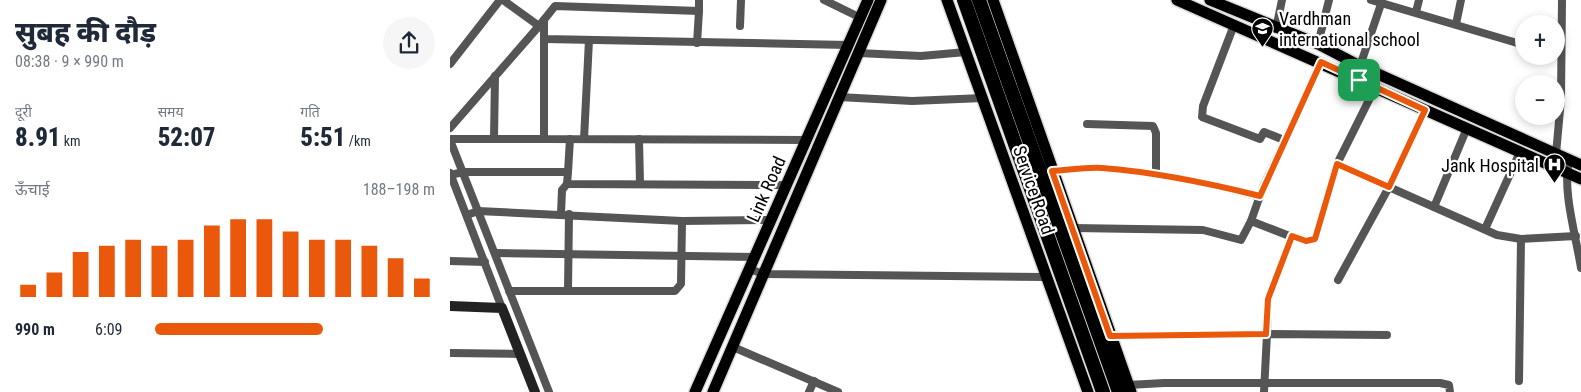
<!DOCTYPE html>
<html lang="hi">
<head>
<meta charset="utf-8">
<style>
  body { margin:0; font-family:"Roboto Condensed","Noto Sans Devanagari",sans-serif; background:#f6f6f7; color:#1f2937; height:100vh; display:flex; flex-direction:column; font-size:19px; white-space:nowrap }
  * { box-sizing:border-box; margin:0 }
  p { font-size:16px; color:#747a83 }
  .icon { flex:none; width:28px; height:28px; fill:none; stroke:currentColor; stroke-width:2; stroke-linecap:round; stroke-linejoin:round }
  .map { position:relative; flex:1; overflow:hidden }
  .drawer { display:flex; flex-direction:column; background:#fff; width:450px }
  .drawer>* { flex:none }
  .buttons { position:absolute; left:1065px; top:15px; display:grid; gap:10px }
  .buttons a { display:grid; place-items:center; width:50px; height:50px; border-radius:50%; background:#fff; box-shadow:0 2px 8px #0003; font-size:25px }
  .pin { position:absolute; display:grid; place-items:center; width:42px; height:42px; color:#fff; margin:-21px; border-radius:10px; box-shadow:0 2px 8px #0006 }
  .round { display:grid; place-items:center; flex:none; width:52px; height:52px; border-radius:26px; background:#f6f6f7 }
  .head { display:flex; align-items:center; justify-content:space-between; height:85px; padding:0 15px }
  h1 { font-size:28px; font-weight:800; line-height:38px }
  .metrics { display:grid; grid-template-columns:repeat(3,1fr); gap:8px; height:85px; padding:5px 15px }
  .metrics div { display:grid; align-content:center }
  .metrics b { font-size:25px; font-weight:800 }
  .metrics small { font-size:14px; font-weight:400 }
  .metrics p { font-size:14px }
  .chart { height:140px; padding:10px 15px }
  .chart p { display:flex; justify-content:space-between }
  .chart svg { width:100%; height:90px; margin-top:5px; stroke:#ea580c; stroke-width:6 }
  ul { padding:0 15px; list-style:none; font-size:16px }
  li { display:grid; grid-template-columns:80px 60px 1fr; align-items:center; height:38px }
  li i { height:12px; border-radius:6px; background:#ea580c }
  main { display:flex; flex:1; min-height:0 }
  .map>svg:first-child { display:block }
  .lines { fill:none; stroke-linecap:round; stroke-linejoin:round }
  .primary-casing { stroke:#dbdbdb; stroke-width:14 }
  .highway-casing { stroke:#dbdbdb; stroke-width:16 }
  .street { stroke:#555; stroke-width:8 }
  .secondary { stroke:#222; stroke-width:10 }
  .primary { stroke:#000; stroke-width:11 }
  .highway { stroke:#000; stroke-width:14 }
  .route-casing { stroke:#fff; stroke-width:10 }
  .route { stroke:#ea580c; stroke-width:6 }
  .labels { text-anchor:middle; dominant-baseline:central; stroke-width:4.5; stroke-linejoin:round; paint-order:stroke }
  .poi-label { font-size:18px; fill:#000; stroke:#fff; text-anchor:start }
  .street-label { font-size:18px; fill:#000; stroke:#fff }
</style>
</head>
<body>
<main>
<section class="drawer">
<div class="head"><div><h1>सुबह की दौड़</h1><p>08:38 · 9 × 990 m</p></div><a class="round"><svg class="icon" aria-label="share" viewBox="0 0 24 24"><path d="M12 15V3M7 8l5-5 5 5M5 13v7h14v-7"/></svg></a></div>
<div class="metrics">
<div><p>दूरी</p><b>8.91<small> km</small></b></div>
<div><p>समय</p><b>52:07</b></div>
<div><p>गति</p><b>5:51<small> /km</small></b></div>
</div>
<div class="chart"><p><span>ऊँचाई</span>188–198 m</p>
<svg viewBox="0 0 160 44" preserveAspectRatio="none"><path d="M5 44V38M15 44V32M25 44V22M35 44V19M45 44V16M55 44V19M65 44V16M75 44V9M85 44V6M95 44V6M105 44V12M115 44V16M125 44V16M135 44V19M145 44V25M155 44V35"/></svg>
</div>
<ul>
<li><b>990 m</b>6:09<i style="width:60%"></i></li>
</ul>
</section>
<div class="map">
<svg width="1131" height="392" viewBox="0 0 1131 392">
  <rect width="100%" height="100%" fill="#fff"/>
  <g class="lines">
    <defs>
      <g id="primary">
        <polyline points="497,0 638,392"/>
        <polyline points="543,0 681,392"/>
        <polyline points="727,0 1131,179"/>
        <polyline points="760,0 868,44 910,66 1131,165"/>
        <polyline points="245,392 418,0"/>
        <polyline points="263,392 431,0"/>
      </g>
      <g id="highway">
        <polyline points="514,0 653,392"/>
        <polyline points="529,0 669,392"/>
      </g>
    </defs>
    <!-- primary casing -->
    <use href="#primary" class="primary-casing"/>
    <!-- highway casing -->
    <use href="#highway" class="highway-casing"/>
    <!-- street -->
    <g class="street">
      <polyline points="53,0 89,26 105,6 249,11 249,0"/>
      <polyline points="374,0 411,18"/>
      <polyline points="921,0 1074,45"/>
      <polyline points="966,12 969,0"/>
      <polyline points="94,20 94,39 399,45"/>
      <polyline points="1006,24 1011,0"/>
      <polyline points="784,25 753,106 752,117 810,139 814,132 834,140"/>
      <polyline points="290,26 291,0"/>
      <polyline points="826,29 832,0"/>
      <polyline points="94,39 94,139 356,140"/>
      <polyline points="247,43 249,11"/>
      <polyline points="868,44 879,0"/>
      <polyline points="408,53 471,56 516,52"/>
      <polyline points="0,64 50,0"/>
      <polyline points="909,80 910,66 931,4"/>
      <polyline points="389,97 462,101 533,98"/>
      <polyline points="637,124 703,126 706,133 706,175"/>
      <polyline points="0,128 89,26"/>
      <polyline points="0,139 94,139"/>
      <polyline points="44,139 45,76"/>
      <polyline points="134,139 139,40"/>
      <polyline points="189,139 190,183"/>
      <polyline points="0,140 99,392"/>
      <polyline points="1106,154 1111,99 1112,0"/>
      <path d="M 1119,160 C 1112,190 1126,236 1131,268"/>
      <polyline points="887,164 1047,235 1071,239 1126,236"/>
      <path d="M 602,171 C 619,170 636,167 652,168 C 705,172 758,183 810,197"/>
      <polyline points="118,172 120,139"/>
      <polyline points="0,173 52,308"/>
      <polyline points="0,175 13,172 118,172 117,184 336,185"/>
      <polyline points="984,207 1017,128"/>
      <polyline points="111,214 112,190 117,184"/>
      <polyline points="17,215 28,211 232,221 321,220"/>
      <polyline points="801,221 842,237"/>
      <polyline points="623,228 753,230 791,240 801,221 813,187 871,62"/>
      <polyline points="1035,229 1070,152"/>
      <polyline points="45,253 305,257"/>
      <polyline points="0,261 35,262"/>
      <polyline points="299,269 314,274 596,277"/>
      <polyline points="888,280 939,187 975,110"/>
      <polyline points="118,290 119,214"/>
      <polyline points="59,291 225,291 231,284 232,221"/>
      <polyline points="660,336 817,334 818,299 842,237 856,241 865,239 887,164 925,88"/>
      <polyline points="283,347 388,392"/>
      <polyline points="0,353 70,354"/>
      <polyline points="1069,381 1071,239"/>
      <polyline points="678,385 714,383 990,383 999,385 1000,392"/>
      <polyline points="359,392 364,381"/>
      <polyline points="814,392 817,334 937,335"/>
    </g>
    <!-- secondary -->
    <polyline class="secondary" points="0,306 52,308 85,392"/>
    <!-- primary -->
    <use href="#primary" class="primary"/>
    <!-- highway -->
    <use href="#highway" class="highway"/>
  </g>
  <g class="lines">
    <defs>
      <path id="route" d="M 871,62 L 975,110 L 939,187 L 887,164 L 865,239 L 856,241 L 842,236 L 818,299 L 816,334 L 660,336 L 602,171 C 619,170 636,167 652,168 C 705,172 758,183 810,196 Z"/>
    </defs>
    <!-- route casing -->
    <use href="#route" class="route-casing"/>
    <!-- route -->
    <use href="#route" class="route"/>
  </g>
  <!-- icons -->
  <defs>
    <symbol id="school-pin" viewBox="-11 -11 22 30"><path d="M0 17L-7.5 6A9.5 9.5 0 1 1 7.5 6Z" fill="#000" stroke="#fff"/><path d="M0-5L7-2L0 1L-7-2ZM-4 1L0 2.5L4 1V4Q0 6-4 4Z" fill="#fff"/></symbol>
    <symbol id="hospital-pin" viewBox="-11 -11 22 30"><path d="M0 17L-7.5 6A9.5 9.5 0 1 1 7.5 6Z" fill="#000" stroke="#fff"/><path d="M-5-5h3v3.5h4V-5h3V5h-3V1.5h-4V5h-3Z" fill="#fff"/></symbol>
  </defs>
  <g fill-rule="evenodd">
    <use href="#school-pin" x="800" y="16" width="25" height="34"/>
    <use href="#hospital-pin" x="1092" y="152" width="25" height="34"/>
  </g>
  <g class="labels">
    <!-- poi labels -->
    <g class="poi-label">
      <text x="829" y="18">Vardhman<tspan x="829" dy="21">international school</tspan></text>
      <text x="1089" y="165" text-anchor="end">Jank Hospital</text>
    </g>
    <!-- street labels -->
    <g class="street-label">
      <text transform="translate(316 189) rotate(-66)">Link Road</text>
      <text transform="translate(584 190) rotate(71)">Service Road</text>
    </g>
  </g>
</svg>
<div class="buttons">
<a>+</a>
<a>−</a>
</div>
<div class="pin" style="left:909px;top:80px;background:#1e9e55"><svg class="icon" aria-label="arrive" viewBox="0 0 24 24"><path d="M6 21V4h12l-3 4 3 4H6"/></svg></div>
</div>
</main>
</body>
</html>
